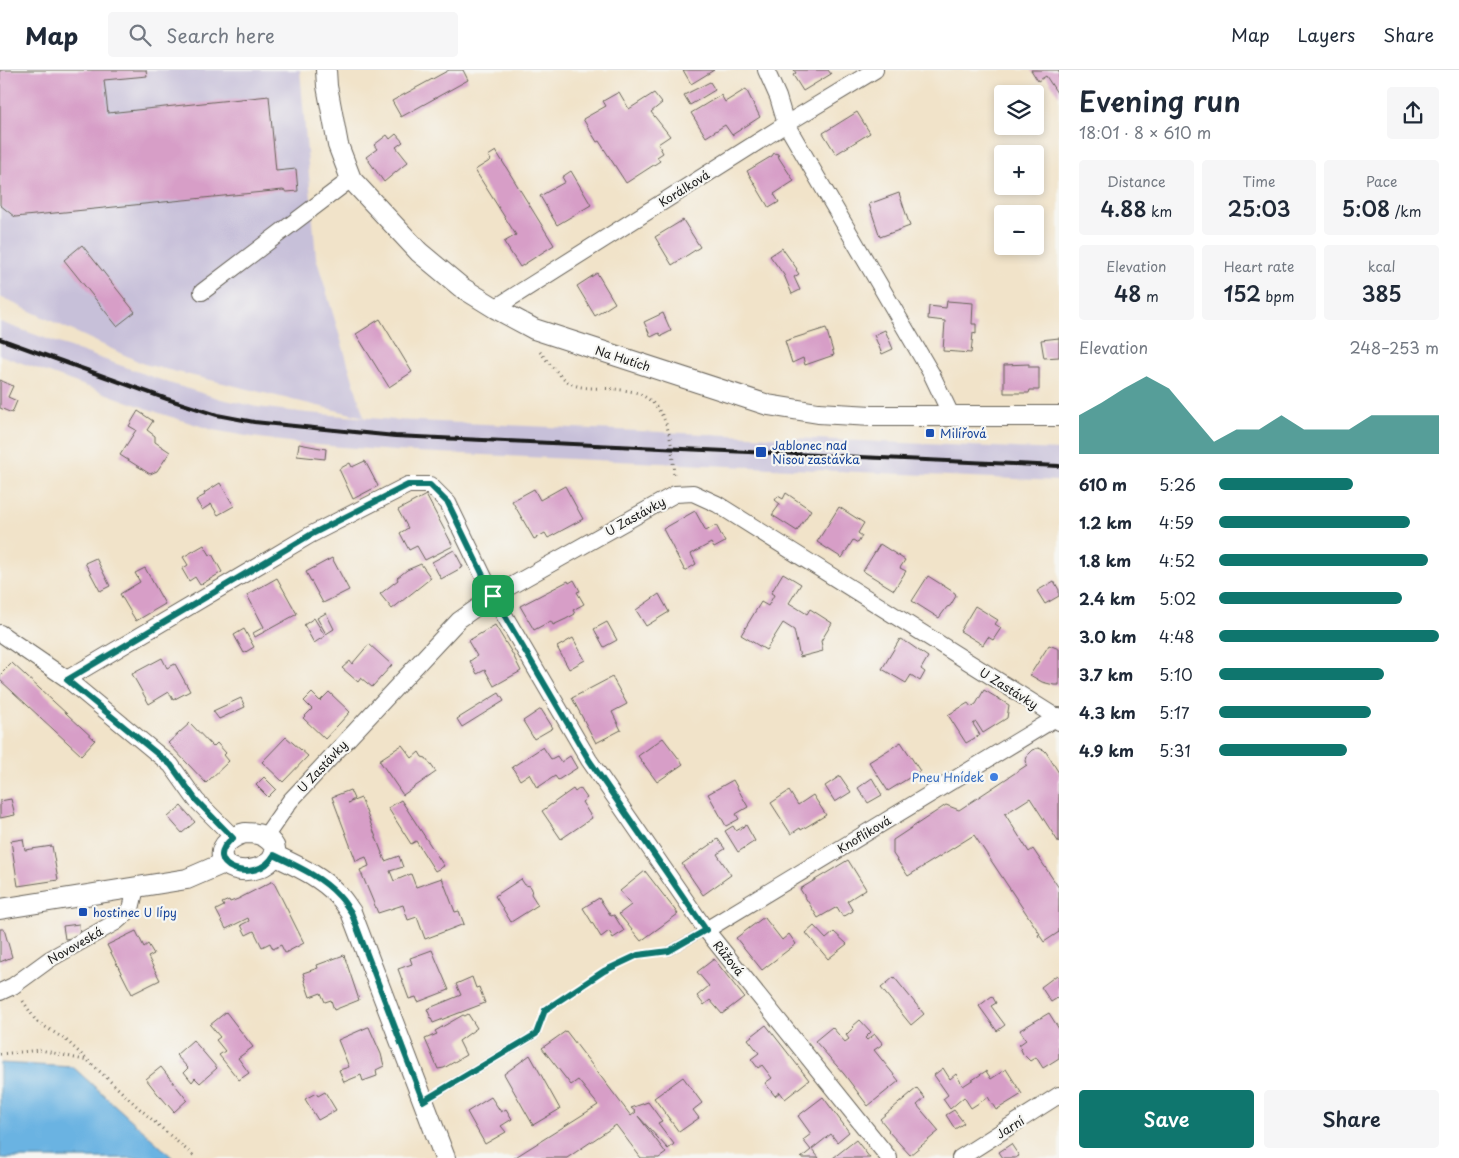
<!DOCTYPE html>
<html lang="en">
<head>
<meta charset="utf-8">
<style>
  body { margin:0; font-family:"Playpen Sans",sans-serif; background:#f6f6f7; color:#1f2937; height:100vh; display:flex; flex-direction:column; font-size:19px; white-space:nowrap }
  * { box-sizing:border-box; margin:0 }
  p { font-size:16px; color:#747a83 }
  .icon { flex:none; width:28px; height:28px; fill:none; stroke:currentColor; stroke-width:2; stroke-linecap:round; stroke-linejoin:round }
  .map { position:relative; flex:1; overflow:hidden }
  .drawer { display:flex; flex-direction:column; background:#fff; width:400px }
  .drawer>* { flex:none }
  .controls { position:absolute; left:994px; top:15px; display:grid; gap:10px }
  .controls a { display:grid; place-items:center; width:50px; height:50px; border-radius:5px; background:#fff; box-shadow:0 2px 8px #0003; font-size:25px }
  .pin { position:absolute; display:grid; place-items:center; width:42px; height:42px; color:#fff; margin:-21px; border-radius:10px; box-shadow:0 2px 8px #0006 }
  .round { display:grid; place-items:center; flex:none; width:52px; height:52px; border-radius:5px; background:#f6f6f7 }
  .summary { display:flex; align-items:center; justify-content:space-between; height:85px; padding:0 20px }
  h1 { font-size:28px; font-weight:600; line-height:38px }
  .metrics { display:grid; grid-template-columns:repeat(3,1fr); gap:8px; height:85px; padding:5px 20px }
  .metrics div { display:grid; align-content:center; border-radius:5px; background:#f6f6f7; text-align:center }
  .metrics b { font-size:21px; font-weight:600 }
  .metrics small { font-size:14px; font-weight:400 }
  .metrics p { font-size:14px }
  .chart { height:140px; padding:10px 20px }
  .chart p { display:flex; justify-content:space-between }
  .chart svg { width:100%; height:90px; margin-top:5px; fill:#0f766e; opacity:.7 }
  .action { display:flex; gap:10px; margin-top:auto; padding:10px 20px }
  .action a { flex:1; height:58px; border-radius:5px; background:#0f766e; color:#fff; font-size:20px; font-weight:600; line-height:58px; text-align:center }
  .action a+a { background:#f6f6f7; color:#1f2937 }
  ul { padding:0 20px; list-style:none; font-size:16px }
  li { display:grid; grid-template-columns:80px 60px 1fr; align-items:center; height:38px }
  li i { height:12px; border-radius:6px; background:#0f766e }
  header { display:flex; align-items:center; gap:30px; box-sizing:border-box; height:70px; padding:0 25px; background:#fff; border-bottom:1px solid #e0e1e3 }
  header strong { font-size:24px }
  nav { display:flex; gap:28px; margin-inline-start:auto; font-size:18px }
  .search { width:350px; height:45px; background:#f6f6f7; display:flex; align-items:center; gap:12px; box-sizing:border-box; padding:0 18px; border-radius:5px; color:#747a83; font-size:19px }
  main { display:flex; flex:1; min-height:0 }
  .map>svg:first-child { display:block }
  .industrial { fill:#c7c0d9 }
  .water { fill:#6ab3e2; stroke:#43687f }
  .building { fill:#d79ec7 }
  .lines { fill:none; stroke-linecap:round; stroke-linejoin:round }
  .service-casing { stroke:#676259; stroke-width:9 }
  .minor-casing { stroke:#676259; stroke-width:18 }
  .tertiary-casing { stroke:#676259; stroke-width:22 }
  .path { stroke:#676259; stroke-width:3; stroke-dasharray:1 4; stroke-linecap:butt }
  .service { stroke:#fff; stroke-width:8 }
  .minor { stroke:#fff; stroke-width:16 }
  .tertiary { stroke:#fff; stroke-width:20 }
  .rail { stroke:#1c1c1c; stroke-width:4 }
  .route-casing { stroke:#fff; stroke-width:10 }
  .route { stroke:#0f766e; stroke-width:6 }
  .transit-dot { fill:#1a4fb4; stroke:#f6f6f2; stroke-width:2 }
  .shop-dot { fill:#3f7fe0; stroke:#f6f6f2; stroke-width:2 }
  .labels { text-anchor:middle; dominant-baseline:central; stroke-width:4.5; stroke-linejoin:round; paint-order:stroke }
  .street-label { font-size:12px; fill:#1c1c1c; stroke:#f6f6f2 }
  .transit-label { font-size:12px; fill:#164399; stroke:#f6f6f2; text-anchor:start }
  .shop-label { font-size:12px; fill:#366cbe; stroke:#f6f6f2; text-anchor:end }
</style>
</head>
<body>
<header>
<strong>Map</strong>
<div class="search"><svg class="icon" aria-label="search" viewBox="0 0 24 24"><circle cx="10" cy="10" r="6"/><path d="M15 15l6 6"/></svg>Search here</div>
<nav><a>Map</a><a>Layers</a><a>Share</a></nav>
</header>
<main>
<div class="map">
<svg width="1059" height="1088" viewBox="0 0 1059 1088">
  <rect width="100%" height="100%" fill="#f6f6f2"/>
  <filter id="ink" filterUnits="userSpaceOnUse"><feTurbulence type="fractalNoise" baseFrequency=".02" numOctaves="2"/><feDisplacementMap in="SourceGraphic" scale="10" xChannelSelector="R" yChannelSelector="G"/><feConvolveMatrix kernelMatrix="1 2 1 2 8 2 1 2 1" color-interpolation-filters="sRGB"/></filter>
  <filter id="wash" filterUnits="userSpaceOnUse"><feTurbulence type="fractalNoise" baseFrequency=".0096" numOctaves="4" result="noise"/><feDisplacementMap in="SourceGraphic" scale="20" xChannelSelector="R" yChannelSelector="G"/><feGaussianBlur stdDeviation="1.12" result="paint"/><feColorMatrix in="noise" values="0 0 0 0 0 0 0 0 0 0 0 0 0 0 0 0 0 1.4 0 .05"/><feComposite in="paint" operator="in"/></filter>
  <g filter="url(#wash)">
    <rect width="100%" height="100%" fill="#f1e3c9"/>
    <!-- industrial -->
    <g class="industrial">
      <polygon points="0,0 300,0 316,187 364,347 144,294 0,227"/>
      <polygon points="0,252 172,314 221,329 257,337 307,343 395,350 1059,380 1059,411 394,381 304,374 252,367 213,360 162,344 0,285"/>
    </g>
    <!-- water -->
    <polygon class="water" points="0,993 73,997 173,1088 0,1088"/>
    <g id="blocks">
      <!-- building -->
      <g class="building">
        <polygon points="0,0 146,0 147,6 104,10 108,43 269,26 276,101 296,99 298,121 287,122 283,120 15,147 0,135"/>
        <polygon points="449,0 463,0 468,10 401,47 392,31"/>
        <polygon points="683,0 714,0 691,14"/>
        <polygon points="794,0 828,0 831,4 803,21 793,5 796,3"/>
        <polygon points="1031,0 1059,0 1059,26 1046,6 1038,11"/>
        <polygon points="710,12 715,20 690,35 684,25"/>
        <polygon points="746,19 760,47 732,65 725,55 706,67 691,43 721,25 725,32"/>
        <polygon points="619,22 629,39 654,23 662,33 651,42 670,66 658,74 663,83 657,87 660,91 626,113 599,71 597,72 583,49 606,36 603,31"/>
        <polygon points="857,42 870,63 836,84 823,63"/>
        <polygon points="396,64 403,72 396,77 408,92 384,112 366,87 377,79 374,75 387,65 390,69"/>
        <polygon points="496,81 554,175 520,197 504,172 516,165 475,100 491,90 488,86"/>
        <polygon points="774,83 778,84 779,88 794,111 774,124 779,132 769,138 747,101 772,86"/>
        <polygon points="571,101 591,135 557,155 540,126 565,112 562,107"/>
        <polygon points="899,123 910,156 880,167 869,134"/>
        <polygon points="683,150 700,177 672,195 655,167"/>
        <polygon points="82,175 135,242 117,256 64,190"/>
        <polygon points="782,178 797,199 796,200 799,204 794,207 800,220 792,224 784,205 770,186"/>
        <polygon points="597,203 615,233 595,246 577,216"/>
        <polygon points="947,231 973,233 972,254 976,254 976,264 973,263 971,283 943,281 945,251 928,249 929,236 946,238"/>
        <polygon points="663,243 671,261 661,266 659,263 651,267 644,252"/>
        <polygon points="380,249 412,302 389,317 356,264"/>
        <polygon points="826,258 834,285 805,295 803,288 792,293 785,271"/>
        <polygon points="885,260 893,279 882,284 874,265"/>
        <polygon points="1059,268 1059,287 1044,288 1041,270"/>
        <polygon points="1029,294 1029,297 1039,297 1039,320 1030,320 1029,323 1004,323 1004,295"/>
        <polygon points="0,310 13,316 8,327 17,331 12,343 0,338"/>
        <polygon points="138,341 153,351 147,360 155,366 155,372 170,382 157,401 150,404 120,385 136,360 129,356"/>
        <polygon points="299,374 326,379 325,389 297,386"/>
        <polygon points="365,391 378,416 353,429 339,399 350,393 352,397"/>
        <polygon points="220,413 234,436 218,445 211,434 202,440 196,430 205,425 204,423"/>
        <polygon points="565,416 583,449 548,468 545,463 534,469 512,431 534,419 540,430"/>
        <polygon points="786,423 811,440 797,461 772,445 780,434 775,430 778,426 783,429"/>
        <polygon points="426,425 453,476 425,490 417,476 409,480 400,463 408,458 398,440"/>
        <polygon points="839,437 864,453 858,463 862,466 858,473 853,470 842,488 817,472"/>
        <polygon points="695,441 706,461 716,455 725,472 714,478 711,473 691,484 696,494 685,501 663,459"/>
        <polygon points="880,474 905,490 900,498 906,501 894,520 863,501"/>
        <polygon points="204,475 210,485 212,484 222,502 200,515 195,507 189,511 182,499 188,495 183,487"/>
        <polygon points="454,480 463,497 441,509 432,492"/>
        <polygon points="96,488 110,516 100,521 85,493"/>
        <polygon points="332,488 349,520 323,533 306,502"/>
        <polygon points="421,494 431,508 392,539 380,524 398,510 397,508 407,500"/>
        <polygon points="145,498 165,534 136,551 120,524 140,512 135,503"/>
        <polygon points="783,503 801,514 789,533 807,544 810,539 832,553 821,571 823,581 800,587 794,560 783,553 766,580 741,565 761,532 768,536 774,525 771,523"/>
        <polygon points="928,506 955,523 956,526 950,536 947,537 939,548 912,531"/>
        <polygon points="277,508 297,544 255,567 253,563 264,557 247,525"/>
        <polygon points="574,510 580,521 577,522 584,534 573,540 575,544 566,549 553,555 551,551 534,560 520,536 568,511 569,513"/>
        <polygon points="1054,511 1059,520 1059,526 1045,534 1037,521"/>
        <polygon points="659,524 669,542 646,556 636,540"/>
        <polygon points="975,536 998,550 995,554 1001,558 993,570 988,567 983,575 960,561"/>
        <polygon points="326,543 334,559 326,564 317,548"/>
        <polygon points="314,548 325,566 314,573 304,555"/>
        <polygon points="607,552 617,570 604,577 594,559"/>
        <polygon points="495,555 512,583 521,601 494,616 485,600 477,604 470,591 477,586 468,571"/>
        <polygon points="244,559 254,577 244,583 234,565"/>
        <polygon points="573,568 585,590 569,599 557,577"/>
        <polygon points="900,569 908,573 928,587 921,599 925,602 920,611 911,605 906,613 882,599"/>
        <polygon points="369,574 392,595 372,617 361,608 358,612 342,598 350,591 352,594"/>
        <polygon points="1049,575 1059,579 1059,615 1054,615 1042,612 1030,605"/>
        <polygon points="162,588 167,598 175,594 190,621 173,630 169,622 149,634 132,604"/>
        <polygon points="12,593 95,670 81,685 0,610 0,605"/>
        <polygon points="612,607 627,634 612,642 621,660 596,673 572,628"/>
        <polygon points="984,620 1009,635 1007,648 983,663 976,652 973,654 980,665 966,673 948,645 968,633 971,637 976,634"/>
        <polygon points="329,622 350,642 325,669 303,648 312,639 304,631 312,623 320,631"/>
        <polygon points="499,623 504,631 462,657 457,649"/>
        <polygon points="241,628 245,637 219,649 213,641"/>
        <polygon points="541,639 553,658 534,669 523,651"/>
        <polygon points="190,653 213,677 217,673 226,683 224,685 229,691 206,713 168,673"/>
        <polygon points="286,667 308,686 283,712 262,692"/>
        <polygon points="663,668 683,694 657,712 638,686"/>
        <polygon points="901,672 920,701 888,721 869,692"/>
        <polygon points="402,675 412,688 419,682 422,687 426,688 436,702 403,725 379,690"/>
        <polygon points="543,677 551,689 557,686 561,692 570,686 577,698 558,710 555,706 537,718 529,704 520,710 512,697"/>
        <polygon points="1038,678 1044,680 1046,682 1059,703 1059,773 1030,728 1005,744 1029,782 1033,779 1059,818 1059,862 1044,872 1040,866 1039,867 1038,865 1040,864 974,765 908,806 893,784 893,770 946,735 959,740 1027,695 1026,690 1028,684 1032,680"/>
        <polygon points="840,706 851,722 835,732 825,716"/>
        <polygon points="264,707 276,719 268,727 256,715"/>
        <polygon points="872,708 882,725 868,733 858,718"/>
        <polygon points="733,710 748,737 736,744 739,749 726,756 708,724"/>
        <polygon points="580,718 587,728 582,732 592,748 561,769 542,741 573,719 575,722"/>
        <polygon points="350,720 354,729 348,733 361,728 385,791 399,786 403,797 390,801 394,811 411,804 416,817 442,808 455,842 459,841 464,854 425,869 417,847 408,850 403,835 378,843 360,800 369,796 366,787 356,791 332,727"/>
        <polygon points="789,721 798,735 813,725 826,745 801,760 800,758 791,764 771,733"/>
        <polygon points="11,729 15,745 0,748 0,731"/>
        <polygon points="401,730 444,796 435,801 416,771 411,774 388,738"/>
        <polygon points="181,736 195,752 182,763 168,747"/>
        <polygon points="746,755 755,771 738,782 725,761 733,756 736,761"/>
        <polygon points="23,769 25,780 52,776 58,810 18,816 11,771"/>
        <polygon points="718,769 725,779 717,784 731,805 703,825 682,794"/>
        <polygon points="848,790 866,819 847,831 853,841 843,847 837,837 818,848 800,819"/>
        <polygon points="645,801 678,844 641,871 619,844 631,835 620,821"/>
        <polygon points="521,809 525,815 530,816 532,819 531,824 538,835 511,852 495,826"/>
        <polygon points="273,811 304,873 285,883 281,875 273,879 270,873 262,877 254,861 246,865 241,855 249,851 248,848 226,859 216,840 224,836 222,833 229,830 230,832 238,829"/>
        <polygon points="599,828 611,846 614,845 624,861 613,868 609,861 601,867 583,838"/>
        <polygon points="764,847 782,870 789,864 796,874 762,900 736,868"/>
        <polygon points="79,854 80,867 65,869 63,856"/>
        <polygon points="814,856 826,869 834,862 847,874 828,889 806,863"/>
        <polygon points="0,859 4,859 12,887 0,892"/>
        <polygon points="136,861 144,877 148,874 154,884 148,887 160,910 132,924 107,875"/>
        <polygon points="432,880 449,920 418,932 416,927 409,929 398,899 412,894 410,888"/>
        <polygon points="344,885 359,930 334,940 331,930 325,932 321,923 310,927 304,910 305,909 303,903 318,898 317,895"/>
        <polygon points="714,889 744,927 722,944 710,930 704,935 697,926 709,916 697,902"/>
        <polygon points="1057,905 1059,908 1059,927 1051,932 1041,917"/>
        <polygon points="472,907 476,918 479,917 485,933 433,953 427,939 461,925 456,914"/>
        <polygon points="894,907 924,944 911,955 881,918"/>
        <polygon points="992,926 996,933 991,936 1005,955 997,961 979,936"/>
        <polygon points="226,942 253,977 238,988 249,1003 239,1010 219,985 225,981 216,970 220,967 210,955"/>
        <polygon points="1049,943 1059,959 1059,988 1043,998 1036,987 1030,991 1023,984 1019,975 1026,970 1020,960"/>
        <polygon points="468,944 477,958 459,971 466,985 444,998 438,999 425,969 437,964 435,961 463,945 465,946"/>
        <polygon points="860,950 871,962 865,968 867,970 875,964 883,974 874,980 899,1011 868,1036 844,1004 815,971 832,957 845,972 849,969 846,965 854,957 853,956"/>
        <polygon points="766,955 809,1010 785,1029 780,1022 775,1026 765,1013 772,1008 762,995 758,998 751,989 759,983 748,969"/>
        <polygon points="368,957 369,957 381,984 384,996 376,1000 377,1006 363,1011 361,1005 344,1012 339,1000 349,997 338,970"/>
        <polygon points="566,961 631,1046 636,1042 631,1038 648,1032 662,1051 658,1053 674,1074 668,1079 638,1046 666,1083 659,1088 641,1088 616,1055 567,1088 514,1088 598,1035 578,1010 571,1015 542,978"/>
        <polygon points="193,970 217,998 200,1013 195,1008 192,1012 184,1002 188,998 176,985"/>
        <polygon points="530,985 560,1039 533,1055 504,1004"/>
        <polygon points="161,997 187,1030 174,1042 161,1027 161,1028 146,1009"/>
        <polygon points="943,998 950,1009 956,1004 963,1016 986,1001 991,1009 1006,999 1022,1024 996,1040 988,1027 971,1038 964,1027 950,1039 943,1029 948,1025 934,1005"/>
        <polygon points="683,1007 702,1033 693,1040 699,1048 679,1062 654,1028"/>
        <polygon points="917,1018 925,1028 917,1035 939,1061 910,1085 888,1061 889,1060 880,1049"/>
        <polygon points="325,1022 336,1040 318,1050 305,1029 316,1023 318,1026"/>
        <polygon points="491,1027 501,1042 506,1039 512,1049 501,1056 506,1062 485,1074 467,1042"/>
        <polygon points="823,1027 849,1062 837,1072 831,1064 812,1079 819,1088 801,1088 811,1080 803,1070 811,1064 798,1046"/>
        <polygon points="954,1040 964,1053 955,1059 946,1045"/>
        <polygon points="856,1070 870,1088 833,1088"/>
        <polygon points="1011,1074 1019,1086 1015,1088 1003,1088 999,1082"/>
      </g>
    </g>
  </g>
  <g filter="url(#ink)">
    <use href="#blocks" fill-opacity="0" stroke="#676259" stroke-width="1"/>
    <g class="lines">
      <defs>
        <g id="service">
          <polyline points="669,881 706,860"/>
          <polyline points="423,1031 536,964"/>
        </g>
        <g id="minor">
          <polyline points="766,0 778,27 786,54 931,303 952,347"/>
          <polyline points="202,222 351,109"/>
          <polyline points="495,238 786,54 875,0"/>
          <polyline points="0,563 67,609 171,695 196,730 233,767"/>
          <polyline points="67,609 310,465 408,415 430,415 448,433 493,526 589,690 706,860 889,1088"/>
          <polyline points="265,767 290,731 459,550 493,526 675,424 693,423 717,434 1056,647 1059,652"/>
          <polyline points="706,860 1059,646"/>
          <polyline points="0,922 13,916 50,889 116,852 131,839 136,818"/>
          <polyline points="960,1088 1059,1025"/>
        </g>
        <g id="tertiary">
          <polyline points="326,0 327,16 338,75 351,109 419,182 461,217 495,238 534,259 768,335 818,343 872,346 1059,346"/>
          <path d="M 245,763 C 255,763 263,764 270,771 C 290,790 247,810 227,795 C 223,792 221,787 222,781 C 225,771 236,765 245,763 Z"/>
          <path d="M 274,785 C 297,796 322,807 339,826 C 344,831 347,837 351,842 L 445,1088"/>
          <polyline points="0,839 187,809 224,793"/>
        </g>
      </defs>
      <!-- service casing -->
      <use href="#service" class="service-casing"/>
      <!-- minor casing -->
      <use href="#minor" class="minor-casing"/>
      <!-- tertiary casing -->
      <use href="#tertiary" class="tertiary-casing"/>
      <!-- path -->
      <g class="path">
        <path d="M 540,282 C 549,293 563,312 577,316 C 587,319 604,318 615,319 C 622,320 632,321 638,323 C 671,338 672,375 674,407"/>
        <polyline points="23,931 36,951 66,970 141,1040 196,1088"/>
        <polyline points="540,951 545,940 604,901 638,885 656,883"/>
        <polyline points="0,984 41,980 88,991"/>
      </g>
      <!-- service -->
      <use href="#service" class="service"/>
      <!-- minor -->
      <use href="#minor" class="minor"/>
      <!-- tertiary -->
      <use href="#tertiary" class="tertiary"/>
      <!-- rail -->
      <polyline class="rail" points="0,269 167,329 217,345 254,352 395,366 1059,396"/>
    </g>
  </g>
  <g class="lines" filter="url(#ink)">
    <defs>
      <path id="route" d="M 408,415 L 430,415 L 448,433 L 493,526 L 589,690 L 706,860 L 669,881 L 638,885 L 604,901 L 545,940 L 536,964 L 423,1031 L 351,842 C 347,837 344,831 339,826 C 322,807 297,796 274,785 C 256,817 198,795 233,768 L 196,730 L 171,695 L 67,610 L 310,465 Z"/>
    </defs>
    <!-- route casing -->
    <use href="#route" class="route-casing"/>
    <!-- route -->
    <use href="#route" class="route"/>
  </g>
  <!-- markers -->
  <g class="transit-dot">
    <rect x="925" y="358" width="10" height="10" rx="2.5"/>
    <rect x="755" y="376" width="12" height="12" rx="2.5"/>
    <rect x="78" y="837" width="10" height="10" rx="2.5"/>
  </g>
  <circle class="shop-dot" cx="994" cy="707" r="5"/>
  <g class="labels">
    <!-- street labels -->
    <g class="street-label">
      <text transform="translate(684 118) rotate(-32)">Korálková</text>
      <text transform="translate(623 288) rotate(18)">Na Hutích</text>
      <text transform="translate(635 446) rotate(-29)">U Zastávky</text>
      <text transform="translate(1009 618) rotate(32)">U Zastávky</text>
      <text transform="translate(322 696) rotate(-47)">U Zastávky</text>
      <text transform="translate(864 764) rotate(-31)">Knoflíková</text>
      <text transform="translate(75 875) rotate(-30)">Novoveská</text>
      <text transform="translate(729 888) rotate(51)">Růžová</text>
      <text transform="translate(1010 1057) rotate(-32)">Jarní</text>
    </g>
    <!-- transit labels -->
    <g class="transit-label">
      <text x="940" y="363">Milířová</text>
      <text x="772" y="375">Jablonec nad<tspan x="772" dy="14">Nisou zastávka</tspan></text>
      <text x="93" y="842">hostinec U lípy</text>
    </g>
    <!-- shop labels -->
    <g class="shop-label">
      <text x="984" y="707">Pneu Hnídek</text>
    </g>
  </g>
</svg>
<div class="controls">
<a><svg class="icon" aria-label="layers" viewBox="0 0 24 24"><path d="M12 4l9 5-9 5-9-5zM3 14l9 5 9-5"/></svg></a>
<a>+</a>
<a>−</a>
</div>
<div class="pin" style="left:493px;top:526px;background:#1e9e55"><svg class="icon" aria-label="arrive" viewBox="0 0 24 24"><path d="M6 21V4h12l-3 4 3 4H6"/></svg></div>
</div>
<section class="drawer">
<div class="summary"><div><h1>Evening run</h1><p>18:01 · 8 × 610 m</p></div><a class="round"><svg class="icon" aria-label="share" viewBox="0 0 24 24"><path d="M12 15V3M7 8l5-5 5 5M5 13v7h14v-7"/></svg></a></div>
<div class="metrics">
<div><p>Distance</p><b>4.88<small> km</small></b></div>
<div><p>Time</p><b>25:03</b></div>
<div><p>Pace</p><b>5:08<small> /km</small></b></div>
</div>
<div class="metrics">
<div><p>Elevation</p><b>48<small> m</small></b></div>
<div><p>Heart rate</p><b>152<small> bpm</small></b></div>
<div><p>kcal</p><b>385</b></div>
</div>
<div class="chart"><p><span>Elevation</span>248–253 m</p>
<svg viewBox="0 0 160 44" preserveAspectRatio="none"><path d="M0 44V25L10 19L20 12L30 6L40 12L50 25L60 38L70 32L80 32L90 25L100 32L110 32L120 32L130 25L140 25L150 25L160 25V44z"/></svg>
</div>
<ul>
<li><b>610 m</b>5:26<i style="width:61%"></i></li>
<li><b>1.2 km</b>4:59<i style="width:87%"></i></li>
<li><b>1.8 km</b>4:52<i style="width:95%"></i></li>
<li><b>2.4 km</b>5:02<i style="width:83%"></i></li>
<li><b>3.0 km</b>4:48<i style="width:100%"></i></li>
<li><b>3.7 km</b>5:10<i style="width:75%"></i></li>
<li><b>4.3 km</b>5:17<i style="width:69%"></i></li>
<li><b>4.9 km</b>5:31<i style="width:58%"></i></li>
</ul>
<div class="action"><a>Save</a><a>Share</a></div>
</section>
</main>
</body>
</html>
